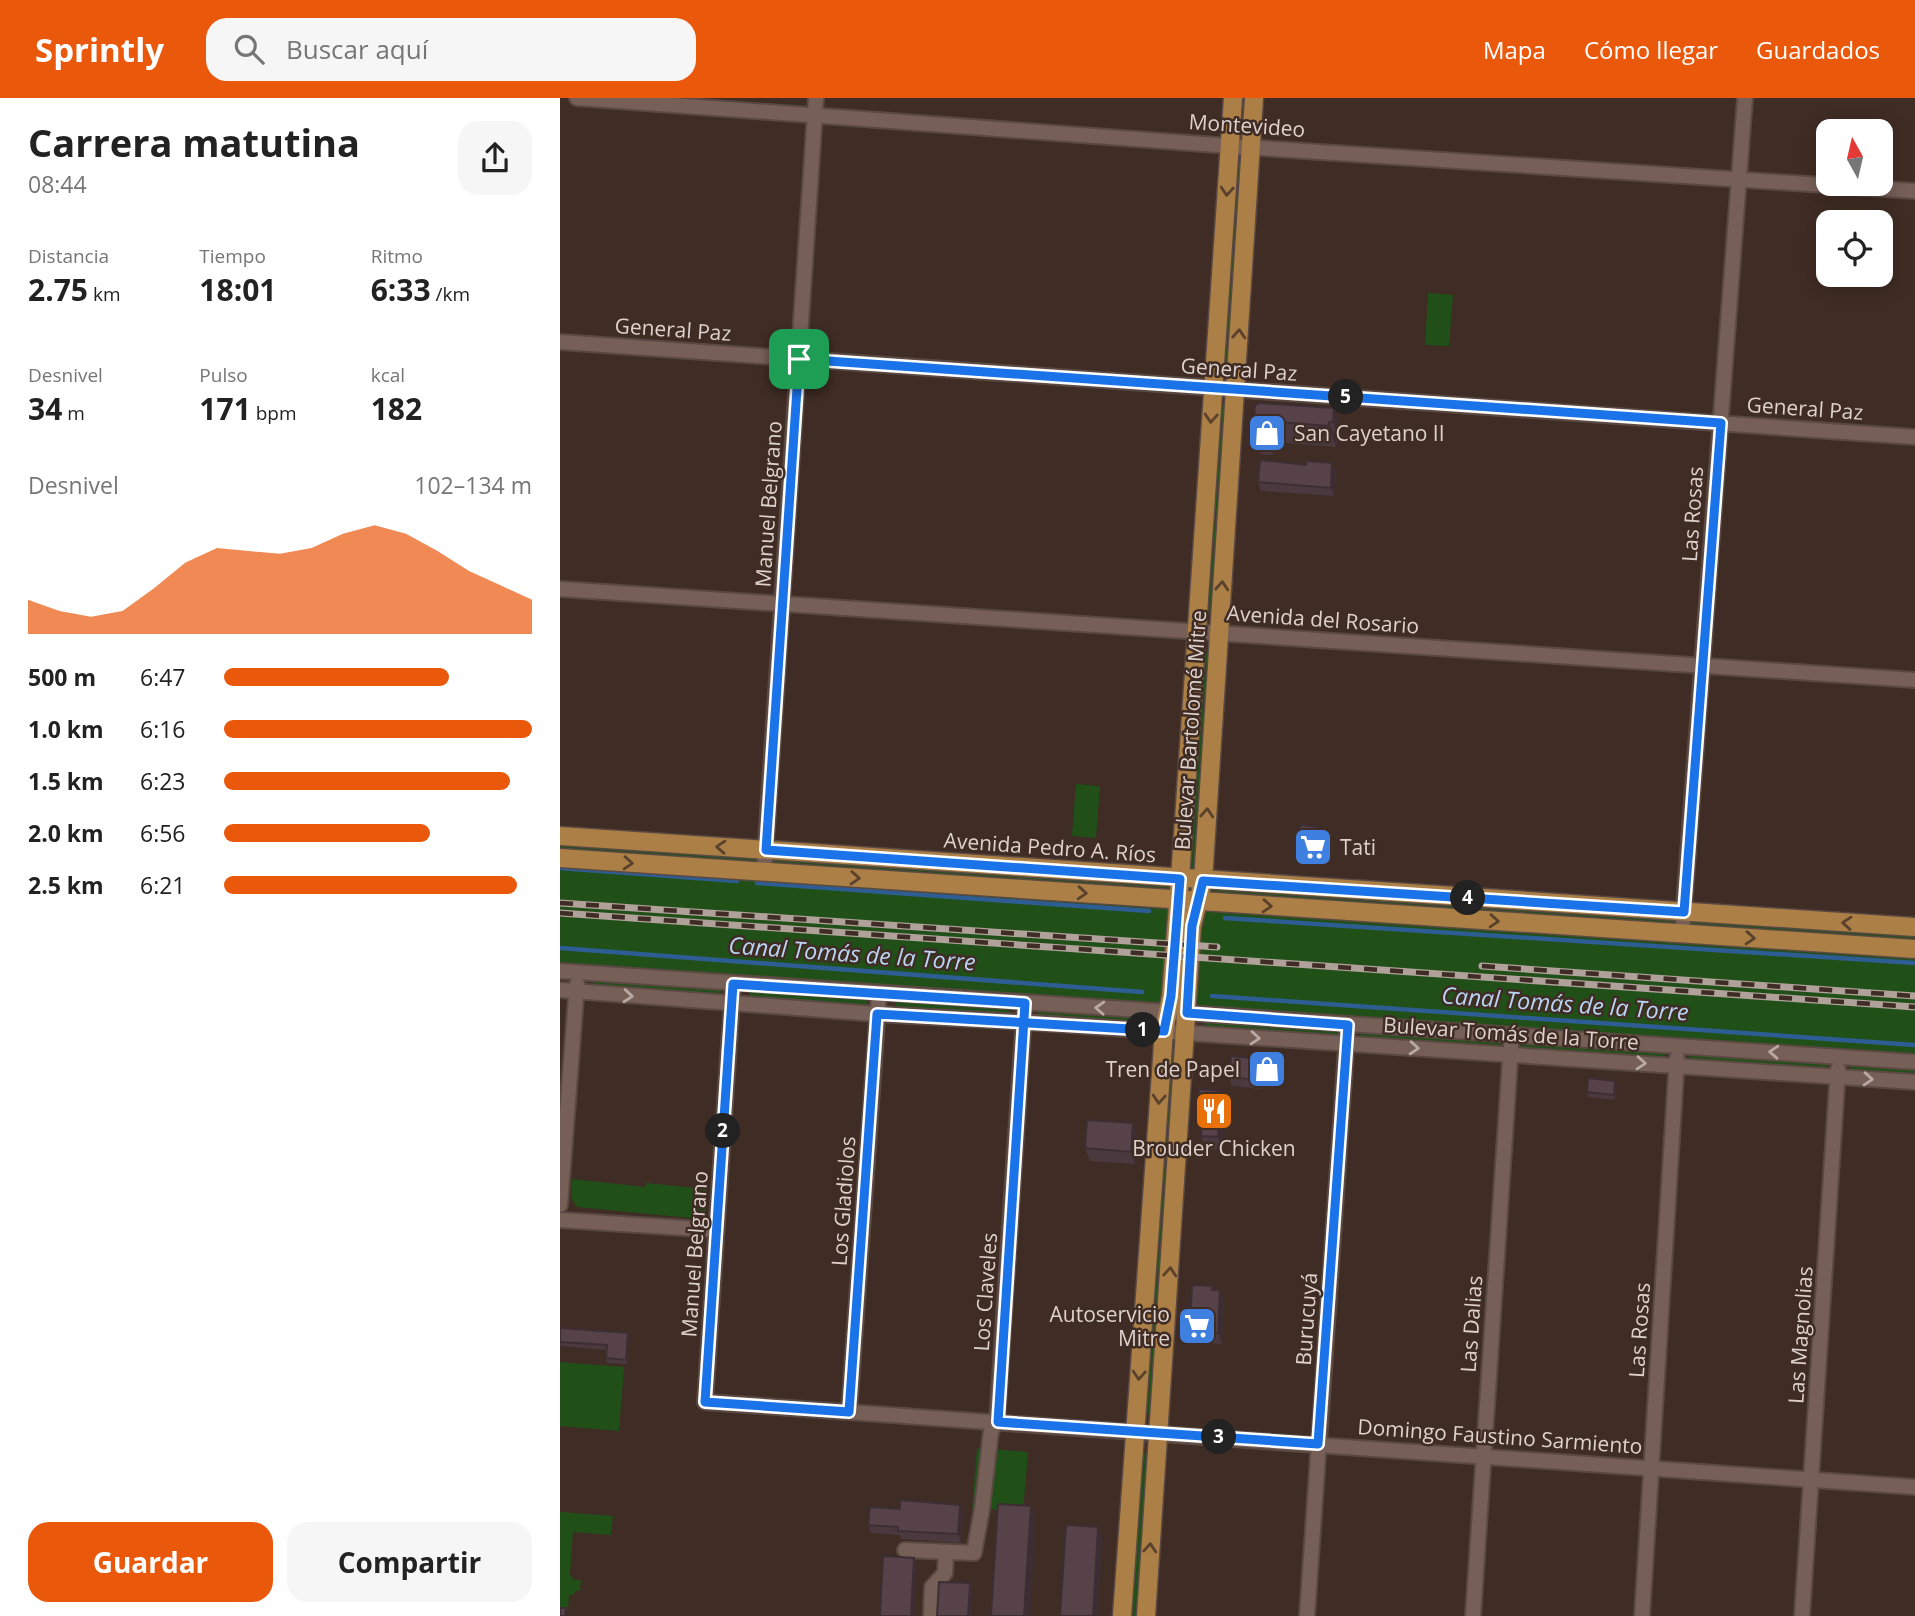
<!DOCTYPE html>
<html lang="es">
<head>
<meta charset="utf-8">
<style>
  body { margin:0; font-family:"Open Sans",sans-serif; background:#f6f6f6; color:#222; height:100vh; display:flex; flex-direction:column; font-size:26px; white-space:nowrap }
  * { box-sizing:border-box; margin:0 }
  p { font-size:23px; color:#767676 }
  .icon { flex:none; width:38px; height:38px; fill:none; stroke:currentColor; stroke-width:2; stroke-linecap:round; stroke-linejoin:round }
  .map { position:relative; flex:1; overflow:hidden }
  .drawer { display:flex; flex-direction:column; background:#fff; width:560px }
  .drawer>* { flex:none }
  .needle { width:46px; rotate:352deg }
  .tools { position:absolute; left:1256px; top:21px; display:grid; gap:14px }
  .tools a { display:grid; place-items:center; width:77px; height:77px; border-radius:14px; background:#fff; box-shadow:0 4px 18px #0003; font-size:35px }
  .pin { position:absolute; display:grid; place-items:center; width:60px; height:60px; color:#fff; margin:-30px; border-radius:14px; box-shadow:0 4px 10px #0006 }
  .km { position:absolute; width:35px; height:35px; margin:-18px; border-radius:50%; background:#222; color:#fff; font-size:19px; line-height:35px; text-align:center }
  .round { display:grid; place-items:center; flex:none; width:74px; height:74px; border-radius:21px; background:#f6f6f6 }
  .headline { display:flex; align-items:center; justify-content:space-between; height:119px; padding:0 28px }
  h1 { font-size:38px; font-weight:700; line-height:52px }
  .stats { display:grid; grid-template-columns:repeat(3,1fr); gap:10px; height:119px; padding:7px 28px }
  .stats div { display:grid; align-content:center }
  .stats b { font-size:30px; font-weight:700 }
  .stats small { font-size:19px; font-weight:400 }
  .stats p { font-size:19px }
  .chart { height:196px; padding:14px 28px }
  .chart p { display:flex; justify-content:space-between }
  .chart svg { width:100%; height:126px; margin-top:7px; fill:#ea580c; opacity:.7 }
  .primary-button { display:flex; gap:14px; margin-top:auto; padding:14px 28px }
  .primary-button a { flex:1; height:80px; border-radius:21px; background:#ea580c; color:#fff; font-size:28px; font-weight:700; line-height:80px; text-align:center }
  .primary-button a+a { background:#f6f6f6; color:#222 }
  ul { padding:0 28px; list-style:none; font-size:23px }
  li { display:grid; grid-template-columns:112px 84px 1fr; align-items:center; height:52px }
  li i { height:18px; border-radius:9px; background:#ea580c }
  header { display:flex; align-items:center; gap:42px; box-sizing:border-box; height:98px; padding:0 35px; background:#ea580c; color:#fff }
  header strong { font-size:33px }
  nav { display:flex; gap:38px; margin-inline-start:auto; font-size:24px }
  .search { width:490px; height:63px; background:#f6f6f6; display:flex; align-items:center; gap:18px; box-sizing:border-box; padding:0 24px; border-radius:21px; color:#767676; font-size:26px }
  main { display:flex; flex:1; min-height:0 }
  .map>svg:first-child { display:block }
  .green { fill:#205018 }
  .lines { fill:none; stroke-linecap:round; stroke-linejoin:round }
  .stream { stroke:#2e5d93; stroke-width:4.5 }
  .minor-casing { stroke:#5a4942; stroke-width:18 }
  .major-casing { stroke:#5a4942; stroke-width:21 }
  .minor { stroke:#765f57; stroke-width:14 }
  .major { stroke:#ab7f45; stroke-width:18 }
  .rail-casing { stroke:#b0a19b; stroke-width:7 }
  .rail { stroke:#3f2c24; stroke-width:4.5; stroke-dasharray:13; stroke-linecap:butt }
  .wall { fill:#4b3940 }
  .shaded-wall { fill:#3d2e34 }
  .building { fill:#57424a; stroke:#3d2e34; stroke-width:2 }
  .oneway { stroke:#5a412c }
  .oneway2 { stroke:#baa9a3 }
  .route-casing { stroke:#fff; stroke-width:14 }
  .route { stroke:#1a73e8; stroke-width:9 }
  .labels { text-anchor:middle; dominant-baseline:central; stroke-width:5; stroke-linejoin:round; paint-order:stroke }
  .street-label { font-size:21px; fill:#ded1cc; stroke:#3f2c24 }
  .poi-label { font-size:21px; fill:#ded1cc; stroke:#3f2c24; text-anchor:start }
  .water-label { font-size:23px; font-style:italic; fill:#bad5f4; stroke:#3f2c24 }
</style>
</head>
<body>
<header>
<strong>Sprintly</strong>
<div class="search"><svg class="icon" aria-label="search" viewBox="0 0 24 24"><circle cx="10" cy="10" r="6"/><path d="M15 15l6 6"/></svg>Buscar aquí</div>
<nav><a>Mapa</a><a>Cómo llegar</a><a>Guardados</a></nav>
</header>
<main>
<section class="drawer">
<div class="headline"><div><h1>Carrera matutina</h1><p>08:44</p></div><a class="round"><svg class="icon" aria-label="share" viewBox="0 0 24 24"><path d="M12 15V3M7 8l5-5 5 5M5 13v7h14v-7"/></svg></a></div>
<div class="stats">
<div><p>Distancia</p><b>2.75<small> km</small></b></div>
<div><p>Tiempo</p><b>18:01</b></div>
<div><p>Ritmo</p><b>6:33<small> /km</small></b></div>
</div>
<div class="stats">
<div><p>Desnivel</p><b>34<small> m</small></b></div>
<div><p>Pulso</p><b>171<small> bpm</small></b></div>
<div><p>kcal</p><b>182</b></div>
</div>
<div class="chart"><p><span>Desnivel</span>102–134 m</p>
<svg viewBox="0 0 160 44" preserveAspectRatio="none"><path d="M0 44V32L10 36L20 38L30 36L40 28L50 19L60 14L70 15L80 16L90 14L100 9L110 6L120 9L130 15L140 22L150 27L160 32V44z"/></svg>
</div>
<ul>
<li><b>500 m</b>6:47<i style="width:73%"></i></li>
<li><b>1.0 km</b>6:16<i style="width:100%"></i></li>
<li><b>1.5 km</b>6:23<i style="width:93%"></i></li>
<li><b>2.0 km</b>6:56<i style="width:67%"></i></li>
<li><b>2.5 km</b>6:21<i style="width:95%"></i></li>
</ul>
<div class="primary-button"><a>Guardar</a><a>Compartir</a></div>
</section>
<div class="map">
<svg width="1355" height="1518" viewBox="0 0 1355 1518">
  <rect width="100%" height="100%" fill="#3f2c24"/>
  <!-- green -->
  <g class="green">
    <polygon points="676,57 685,58 669,277 663,273"/>
    <polygon points="868,195 893,197 889,248 865,247"/>
    <polygon points="661,306 666,306 655,515 651,518 645,514 659,310"/>
    <polygon points="644,555 653,556 637,769 633,772 629,771"/>
    <polygon points="516,686 540,688 536,740 512,738"/>
    <polygon points="0,738 1355,829 1355,964 0,873"/>
    <polygon points="34,881 160,891 162,896 159,899 33,888"/>
    <polygon points="191,892 304,899 308,905 306,909 190,900 189,894"/>
    <polygon points="338,902 445,908 449,911 449,916 445,918 337,912 335,905"/>
    <polygon points="482,911 586,916 590,920 590,925 585,928 478,919 478,914"/>
    <polygon points="647,921 774,931 778,933 778,938 774,940 645,931 643,927"/>
    <polygon points="803,932 937,942 941,944 941,949 937,951 801,941 800,934"/>
    <polygon points="963,943 1101,953 1105,955 1105,960 1100,962 962,953 959,950"/>
    <polygon points="612,950 615,951 593,1311 590,1316 582,1317 609,952"/>
    <polygon points="1133,955 1264,964 1268,966 1268,971 1131,964 1129,957"/>
    <polygon points="1293,965 1355,970 1355,979 1291,975 1290,968"/>
    <polygon points="12,1081 85,1089 86,1085 147,1091 146,1115 140,1121 17,1109 11,1100"/>
    <polygon points="0,1264 64,1269 59,1333 0,1328"/>
    <polygon points="417,1350 468,1354 463,1414 412,1410"/>
    <polygon points="588,1355 590,1356 580,1518 566,1518 580,1356"/>
    <polygon points="0,1414 53,1418 51,1437 13,1434 10,1476 14,1482 21,1482 20,1493 15,1493 14,1497 9,1497 8,1512 0,1512"/>
  </g>
  <g class="lines">
    <!-- stream -->
    <g class="stream">
      <polyline points="0,770 177,783"/>
      <polyline points="197,785 589,813"/>
      <polyline points="665,820 1355,865"/>
      <polyline points="0,850 582,894"/>
      <polyline points="652,898 1355,947"/>
    </g>
    <defs>
      <g id="minor">
        <polyline points="17,0 684,49 1355,93"/>
        <polyline points="0,244 1355,339"/>
        <polyline points="0,491 1355,582"/>
        <polyline points="204,774 256,0"/>
        <polyline points="1122,835 1185,0"/>
        <polyline points="0,873 1355,964"/>
        <polyline points="173,886 145,1304 1355,1389"/>
        <polyline points="0,892 317,916 464,924 1355,984"/>
        <polyline points="0,1107 17,886"/>
        <polyline points="0,1122 156,1132"/>
        <polyline points="289,1314 319,895"/>
        <polyline points="345,1452 414,1455 422,1411 431,1333 437,1324 464,917"/>
        <polyline points="371,1518 372,1489 385,1475 386,1454"/>
        <polyline points="747,1518 787,936"/>
        <polyline points="913,1518 951,947"/>
        <polyline points="1082,1518 1117,960"/>
        <polyline points="1242,1518 1278,971"/>
      </g>
      <g id="major">
        <polyline points="0,738 1355,829"/>
        <polyline points="0,760 1355,851"/>
        <polyline points="562,1518 604,933 611,898 620,781 673,0"/>
        <polyline points="586,1518 632,828 643,783 694,0"/>
      </g>
    </defs>
    <!-- minor casing -->
    <use href="#minor" class="minor-casing"/>
    <!-- major casing -->
    <use href="#major" class="major-casing"/>
    <!-- minor -->
    <use href="#minor" class="minor"/>
    <!-- major -->
    <use href="#major" class="major"/>
    <defs>
      <g id="rail">
        <polyline points="0,805 657,849"/>
        <polyline points="0,815 1355,909"/>
        <polyline points="922,868 1355,898"/>
      </g>
    </defs>
    <!-- rail casing -->
    <use href="#rail" class="rail-casing"/>
    <!-- rail -->
    <use href="#rail" class="rail"/>
  </g>
  <!-- wall -->
  <g class="wall">
    <polygon points="695,308 774,310 782,330 781,345 777,344 776,349 713,344 713,357 701,356 693,336"/>
    <polygon points="772,365 776,373 774,398 701,393 698,384 746,367"/>
    <polygon points="762,741 761,758 744,757 739,745"/>
    <polygon points="703,970 701,991 672,988 669,979"/>
    <polygon points="1057,988 1055,1002 1028,999 1027,994"/>
    <polygon points="667,1006 663,1052 646,1051 641,1038 642,1021 637,1008"/>
    <polygon points="577,1038 575,1066 530,1063 525,1050"/>
    <polygon points="652,1188 654,1192 664,1203 662,1246 627,1244 623,1233 631,1209"/>
    <polygon points="0,1230 69,1240 67,1266 47,1265 46,1260 46,1252 0,1248"/>
    <polygon points="400,1407 403,1415 401,1445 341,1441 340,1437 311,1435 308,1427 340,1411"/>
  </g>
  <!-- shaded-wall -->
  <g class="shaded-wall">
    <polygon points="774,310 782,330 781,345 773,324"/>
    <polygon points="706,323 713,344 713,357 705,337"/>
    <polygon points="769,324 777,344 776,349 769,328"/>
    <polygon points="772,365 776,373 774,398 771,390"/>
    <polygon points="758,729 762,741 761,758 756,745"/>
    <polygon points="700,961 703,970 701,991 698,982"/>
    <polygon points="1055,983 1057,988 1055,1002 1054,997"/>
    <polygon points="662,993 667,1006 663,1052 658,1039"/>
    <polygon points="573,1025 577,1038 575,1066 571,1054"/>
    <polygon points="660,1192 664,1203 662,1246 658,1235"/>
    <polygon points="68,1235 69,1240 67,1266 66,1262"/>
    <polygon points="400,1407 403,1415 401,1445 398,1436"/>
    <polygon points="471,1408 476,1421 470,1518 464,1518"/>
    <polygon points="538,1429 543,1442 538,1518 533,1518"/>
    <polygon points="354,1460 357,1468 354,1518 351,1518"/>
    <polygon points="410,1485 413,1494 412,1518 408,1518"/>
  </g>
  <!-- building -->
  <g class="building">
    <polygon points="699,305 774,310 773,324 769,324 769,328 706,323 705,337 693,336 695,308"/>
    <polygon points="700,362 746,367 746,363 772,365 771,390 698,384"/>
    <polygon points="740,727 758,729 756,745 739,745"/>
    <polygon points="671,958 700,961 698,982 669,979"/>
    <polygon points="1028,980 1055,983 1054,997 1027,994"/>
    <polygon points="639,991 662,993 658,1039 641,1038 643,1008 637,1008"/>
    <polygon points="527,1022 573,1025 571,1054 525,1050"/>
    <polygon points="632,1187 652,1188 652,1192 660,1192 658,1235 623,1233 625,1209 631,1209"/>
    <polygon points="0,1230 68,1235 66,1262 46,1260 47,1247 0,1244"/>
    <polygon points="340,1402 400,1407 398,1436 338,1433 338,1429 308,1427 310,1409 340,1411"/>
    <polygon points="438,1406 471,1408 464,1518 431,1518"/>
    <polygon points="506,1427 538,1429 533,1518 500,1518"/>
    <polygon points="323,1458 354,1460 351,1518 320,1518"/>
    <polygon points="379,1484 410,1485 408,1518 377,1518"/>
    <polygon points="0,1510 6,1510 5,1518 0,1518"/>
  </g>
  <!-- one-way arrows -->
  <defs><path id="oneway-chevron" d="M-2-3.5L2.5 0L-2 3.5" fill="none" stroke-width="1.6" stroke-linecap="round" stroke-linejoin="round" transform="scale(1.75)"/></defs>
  <g class="oneway">
    <use href="#oneway-chevron" transform="translate(667 93) rotate(94)"/>
    <use href="#oneway-chevron" transform="translate(679 236) rotate(-86)"/>
    <use href="#oneway-chevron" transform="translate(651 320) rotate(94)"/>
    <use href="#oneway-chevron" transform="translate(662 488) rotate(-86)"/>
    <use href="#oneway-chevron" transform="translate(647 715) rotate(-86)"/>
    <use href="#oneway-chevron" transform="translate(161 749) rotate(-176)"/>
    <use href="#oneway-chevron" transform="translate(68 765) rotate(4)"/>
    <use href="#oneway-chevron" transform="translate(295 780) rotate(4)"/>
    <use href="#oneway-chevron" transform="translate(522 795) rotate(4)"/>
    <use href="#oneway-chevron" transform="translate(707 808) rotate(4)"/>
    <use href="#oneway-chevron" transform="translate(934 823) rotate(4)"/>
    <use href="#oneway-chevron" transform="translate(1287 825) rotate(-176)"/>
    <use href="#oneway-chevron" transform="translate(1190 840) rotate(4)"/>
    <use href="#oneway-chevron" transform="translate(599 1001) rotate(94)"/>
    <use href="#oneway-chevron" transform="translate(610 1174) rotate(-86)"/>
    <use href="#oneway-chevron" transform="translate(579 1277) rotate(94)"/>
    <use href="#oneway-chevron" transform="translate(590 1450) rotate(-86)"/>
  </g>
  <g class="oneway2">
    <use href="#oneway-chevron" transform="translate(68 898) rotate(5)"/>
    <use href="#oneway-chevron" transform="translate(540 910) rotate(-177)"/>
    <use href="#oneway-chevron" transform="translate(695 940) rotate(4)"/>
    <use href="#oneway-chevron" transform="translate(854 950) rotate(4)"/>
    <use href="#oneway-chevron" transform="translate(1214 954) rotate(-176)"/>
    <use href="#oneway-chevron" transform="translate(1081 965) rotate(4)"/>
    <use href="#oneway-chevron" transform="translate(1308 981) rotate(4)"/>
  </g>
  <g class="lines">
    <defs>
      <path id="route" d="M 239,261 L 206,752 L 620,781 L 611,898 L 604,933 L 317,916 L 289,1314 L 145,1304 L 173,886 L 465,905 C 456,1045 447,1184 438,1324 L 758,1346 L 788,927 L 627,915 L 632,828 L 643,783 L 1124,814 L 1161,325 L 239,261"/>
    </defs>
    <!-- route casing -->
    <use href="#route" class="route-casing"/>
    <!-- route -->
    <use href="#route" class="route"/>
  </g>
  <!-- icons -->
  <defs>
    <symbol id="shop-square" viewBox="-11 -11 22 22"><rect x="-9" y="-9" width="18" height="18" rx="4" fill="#3f7fe0" stroke="#3f2c24"/><path d="M-5-2.5h2.3a2.7 3.5 0 0 1 5.4 0H5L5.5 6h-11ZM-1.5-2.5h3a1.5 2.3 0 0 0-3 0Z" fill="#fff"/></symbol>
    <symbol id="supermarket-square" viewBox="-11 -11 22 22"><rect x="-9" y="-9" width="18" height="18" rx="4" fill="#3f7fe0" stroke="#3f2c24"/><path d="M-6-5.5h2.5l.6 2H6L4.5 2H-2.5L-4.4-4H-6ZM-1.5 3.2a1.3 1.3 0 1 0 .1 0ZM3 3.2a1.3 1.3 0 1 0 .1 0Z" fill="#fff"/></symbol>
    <symbol id="restaurant-square" viewBox="-11 -11 22 22"><rect x="-9" y="-9" width="18" height="18" rx="4" fill="#e8710a" stroke="#3f2c24"/><path d="M-5-6h1v4h1v-4h1v4h1v-4h1v5L-1.5 .5V6h-2V.5L-5-1ZM5-6V6H3V1.5H1.5Q1.5-4 5-6Z" fill="#fff"/></symbol>
  </defs>
  <g fill-rule="evenodd">
    <use href="#shop-square" x="685" y="313" width="44" height="44"/>
    <use href="#supermarket-square" x="731" y="727" width="44" height="44"/>
    <use href="#shop-square" x="685" y="949" width="44" height="44"/>
    <use href="#restaurant-square" x="632" y="991" width="44" height="44"/>
    <use href="#supermarket-square" x="615" y="1206" width="44" height="44"/>
  </g>
  <g class="labels">
    <!-- street labels -->
    <g class="street-label">
      <text transform="translate(687 27) rotate(4)">Montevideo</text>
      <text transform="translate(113 231) rotate(4)">General Paz</text>
      <text transform="translate(679 271) rotate(4)">General Paz</text>
      <text transform="translate(1245 310) rotate(4)">General Paz</text>
      <text transform="translate(208 406) rotate(-86)">Manuel Belgrano</text>
      <text transform="translate(1132 416) rotate(-86)">Las Rosas</text>
      <text transform="translate(763 521) rotate(4)">Avenida del Rosario</text>
      <text transform="translate(630 632) rotate(-86)">Bulevar Bartolomé Mitre</text>
      <text transform="translate(490 749) rotate(4)">Avenida Pedro A. Ríos</text>
      <text transform="translate(951 935) rotate(4)">Bulevar Tomás de la Torre</text>
      <text transform="translate(283 1103) rotate(-86)">Los Gladiolos</text>
      <text transform="translate(134 1156) rotate(-86)">Manuel Belgrano</text>
      <text transform="translate(425 1194) rotate(-86)">Los Claveles</text>
      <text transform="translate(746 1221) rotate(-86)">Burucuyá</text>
      <text transform="translate(911 1226) rotate(-86)">Las Dalias</text>
      <text transform="translate(1079 1232) rotate(-86)">Las Rosas</text>
      <text transform="translate(1240 1237) rotate(-86)">Las Magnolias</text>
      <text transform="translate(940 1338) rotate(4)">Domingo Faustino Sarmiento</text>
    </g>
    <!-- poi labels -->
    <g class="poi-label">
      <text x="734" y="335">San Cayetano II</text>
      <text x="780" y="749">Tati</text>
      <text x="680" y="971" text-anchor="end">Tren de Papel</text>
      <text x="654" y="1050" text-anchor="middle">Brouder Chicken</text>
      <text x="610" y="1216" text-anchor="end">Autoservicio<tspan x="610" dy="24">Mitre</tspan></text>
    </g>
    <!-- water labels -->
    <g class="water-label">
      <text transform="translate(292 855) rotate(4)">Canal Tomás de la Torre</text>
      <text transform="translate(1005 905) rotate(4)">Canal Tomás de la Torre</text>
    </g>
  </g>
</svg>
<div class="tools">
<a><svg class="needle" viewBox="-14 -14 28 28"><path d="M0-13l5 13h-10z" fill="#e53935"/><path d="M0 13l5-13h-10z" fill="#767676"/></svg></a>
<a><svg class="icon" aria-label="locate" viewBox="0 0 24 24"><circle cx="12" cy="12" r="6"/><path d="M12 2v4M12 18v4M2 12h4M18 12h4"/></svg></a>
</div>
<div class="pin" style="left:239px;top:261px;background:#1e9e55"><svg class="icon" aria-label="arrive" viewBox="0 0 24 24"><path d="M6 21V4h12l-3 4 3 4H6"/></svg></div>
<b class="km" style="left:583px;top:932px">1</b>
<b class="km" style="left:163px;top:1033px">2</b>
<b class="km" style="left:659px;top:1339px">3</b>
<b class="km" style="left:908px;top:800px">4</b>
<b class="km" style="left:786px;top:299px">5</b>
</div>
</main>
</body>
</html>
